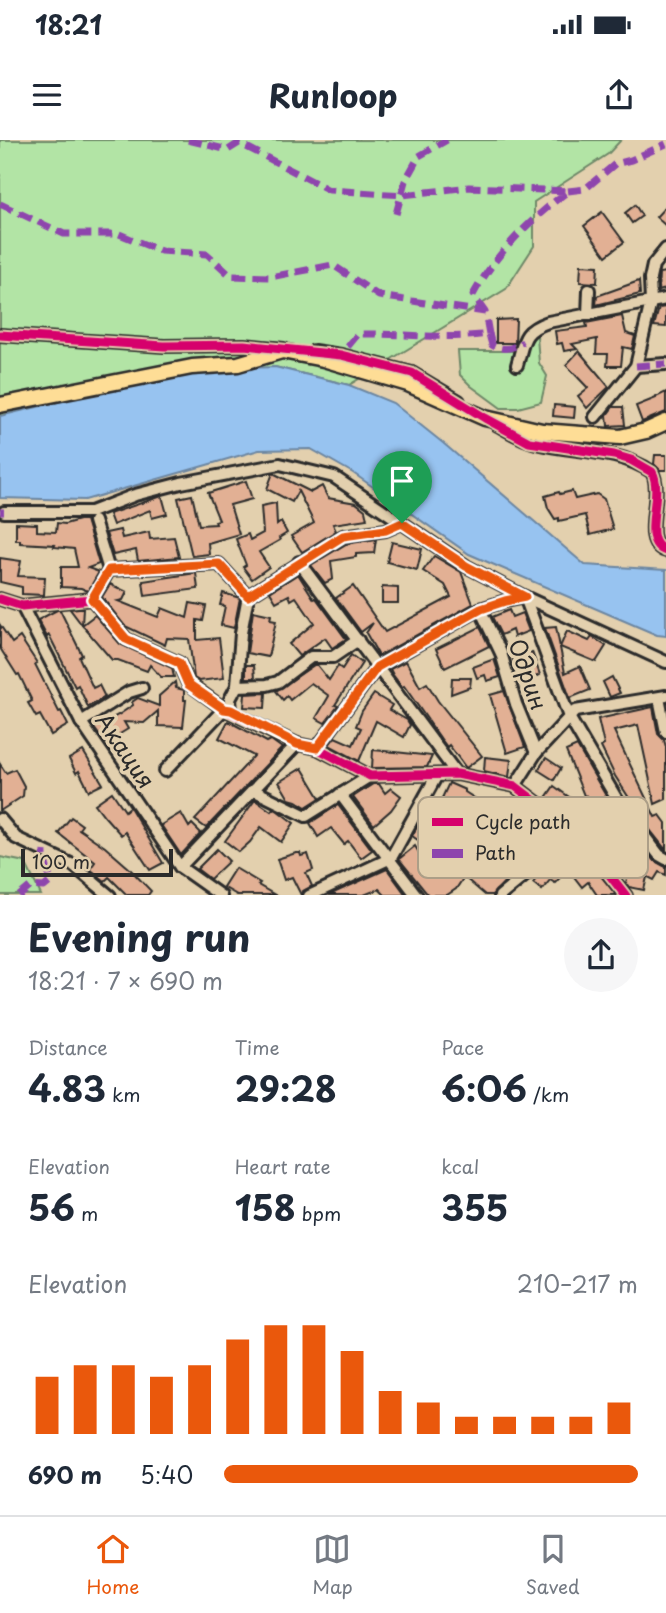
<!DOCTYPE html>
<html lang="en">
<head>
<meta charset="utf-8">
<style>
  body { margin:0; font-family:"Playpen Sans",sans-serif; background:#f6f6f7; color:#1f2937; height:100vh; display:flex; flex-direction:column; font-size:26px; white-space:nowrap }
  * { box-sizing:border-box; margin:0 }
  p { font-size:23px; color:#747a83 }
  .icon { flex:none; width:38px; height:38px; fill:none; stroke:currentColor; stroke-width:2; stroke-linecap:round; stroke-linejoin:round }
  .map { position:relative; height:755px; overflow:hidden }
  .details { display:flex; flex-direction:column; background:#fff; flex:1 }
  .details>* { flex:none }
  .scale { position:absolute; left:21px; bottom:18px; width:152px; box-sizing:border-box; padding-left:7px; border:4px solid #2b2b2b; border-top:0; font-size:19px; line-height:24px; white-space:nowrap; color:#2b2b2b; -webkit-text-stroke:5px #e3d0ae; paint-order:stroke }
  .pin { position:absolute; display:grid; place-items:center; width:60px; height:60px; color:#fff; margin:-72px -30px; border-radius:50% 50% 50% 0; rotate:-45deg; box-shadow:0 0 7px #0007 }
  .pin .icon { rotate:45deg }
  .round { display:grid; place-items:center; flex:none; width:74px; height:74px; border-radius:37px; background:#f6f6f7 }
  .headline { display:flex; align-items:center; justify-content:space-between; height:119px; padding:0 28px }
  h1 { font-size:38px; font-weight:700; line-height:52px }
  .figures { display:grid; grid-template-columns:repeat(3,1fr); gap:10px; height:119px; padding:7px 28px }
  .figures div { display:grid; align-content:center }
  .figures b { font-size:35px; font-weight:700 }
  .figures small { font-size:19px; font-weight:400 }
  .figures p { font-size:19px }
  .chart { height:196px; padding:14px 28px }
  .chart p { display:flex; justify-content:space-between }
  .chart svg { width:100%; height:126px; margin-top:7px; stroke:#ea580c; stroke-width:6 }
  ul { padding:0 28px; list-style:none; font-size:23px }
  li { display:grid; grid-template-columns:112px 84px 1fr; align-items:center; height:52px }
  li i { height:18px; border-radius:9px; background:#ea580c }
  .status { display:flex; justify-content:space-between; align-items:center; height:49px; padding:0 35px; background:#fff; direction:ltr }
  .status svg { height:19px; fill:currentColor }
  header { display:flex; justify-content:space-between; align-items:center; height:91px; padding:0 28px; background:#fff; font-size:32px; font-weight:700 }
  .dock { display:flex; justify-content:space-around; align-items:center; height:98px; border-top:2px solid #e0e1e3; background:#fff; font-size:19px; color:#747a83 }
  .dock a { display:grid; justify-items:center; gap:4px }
  .dock .on { color:#ea580c }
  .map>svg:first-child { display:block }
  .green { fill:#b2e4a5; stroke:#6e8868; stroke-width:2 }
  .water { fill:#97c3f0; stroke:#6c86a1; stroke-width:2 }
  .building { fill:#e2b094; stroke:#2b2b2b; stroke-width:2 }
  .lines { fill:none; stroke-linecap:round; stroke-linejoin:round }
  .minor-casing { stroke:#2b2b2b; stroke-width:16 }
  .major-casing { stroke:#2b2b2b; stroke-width:19 }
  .minor { stroke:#e3d0ae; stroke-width:10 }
  .major { stroke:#fedd96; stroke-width:14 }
  .quiet { stroke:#8e44ad; stroke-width:7; stroke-dasharray:14 7; stroke-linecap:butt }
  .cycleway-casing { stroke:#e3d0ae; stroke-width:13 }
  .cycleway { stroke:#d6006c; stroke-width:9 }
  .route-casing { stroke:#fff; stroke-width:14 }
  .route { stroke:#ea580c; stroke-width:9 }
  .labels { text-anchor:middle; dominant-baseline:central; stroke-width:7; stroke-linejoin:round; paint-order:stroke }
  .street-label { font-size:23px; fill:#2b2b2b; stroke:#e3d0ae }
  .key { fill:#e3d0ae; stroke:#ac9e87; stroke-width:2 }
  .key-label { font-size:19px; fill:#2b2b2b }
</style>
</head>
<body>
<div class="status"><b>18:21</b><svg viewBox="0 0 49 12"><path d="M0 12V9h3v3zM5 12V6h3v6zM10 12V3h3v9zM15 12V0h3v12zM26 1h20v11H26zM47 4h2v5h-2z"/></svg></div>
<header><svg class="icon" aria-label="menu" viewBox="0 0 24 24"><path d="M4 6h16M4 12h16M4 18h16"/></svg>Runloop<svg class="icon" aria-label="share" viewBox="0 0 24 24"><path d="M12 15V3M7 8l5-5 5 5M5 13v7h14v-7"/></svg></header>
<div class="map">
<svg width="666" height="756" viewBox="0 0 666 756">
  <rect width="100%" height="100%" fill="#e3d0ae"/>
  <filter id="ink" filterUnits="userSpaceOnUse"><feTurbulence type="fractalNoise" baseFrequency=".0143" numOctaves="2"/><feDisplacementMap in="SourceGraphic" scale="14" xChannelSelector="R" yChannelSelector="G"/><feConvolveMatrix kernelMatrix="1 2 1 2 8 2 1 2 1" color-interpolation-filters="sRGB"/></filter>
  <g filter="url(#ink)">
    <!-- green -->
    <g class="green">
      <polygon points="0,0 621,0 608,14 534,62 534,106 506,149 349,245 275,227 3,276 0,276"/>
      <polygon points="530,196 537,196 539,223 547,236 541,262 518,268 501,268 471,246 460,235 458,211 514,211"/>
      <polygon points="0,717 25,722 41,755 0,755"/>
    </g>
    <!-- water -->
    <polygon class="water" points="275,227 349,245 393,263 443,303 585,425 666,430 666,496 657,495 469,414 353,333 311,309 259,310 85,360 0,358 0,276 189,230"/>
    <!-- building -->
    <g class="building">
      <polygon points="635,65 642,76 632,83 625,73"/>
      <polygon points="666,66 666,86 656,77"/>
      <polygon points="602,72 624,102 606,116 584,86"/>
      <polygon points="581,125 598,126 597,143 580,142"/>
      <polygon points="666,132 666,149 658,151 659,133"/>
      <polygon points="639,141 640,154 596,165 597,156"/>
      <polygon points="666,167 666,187 654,186 659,168"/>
      <polygon points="622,176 626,193 635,196 632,209 623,207 621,226 607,226 608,214 596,214 597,199 572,204 577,209 564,211 562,203 557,204 555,191 587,187 586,183"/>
      <polygon points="516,179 515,203 496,203 496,180"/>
      <polygon points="579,211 609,247 587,268 578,256 588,248 566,225"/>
      <polygon points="666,252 666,272 642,282 636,266 656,258 656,257"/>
      <polygon points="554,265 575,267 574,278 553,276"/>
      <polygon points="613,267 623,267 625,285 608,286 607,275"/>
      <polygon points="655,315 666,315 666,330 660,330 654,324"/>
      <polygon points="273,333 311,352 322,346 328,358 356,363 365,370 367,379 333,384 336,391 302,412 291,396 314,383 298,351 292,362 267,349"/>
      <polygon points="246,341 252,359 230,365 239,394 208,403 209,414 192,416 178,358 192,355 199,385 216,384 215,381 219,380 208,353"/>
      <polygon points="572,351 575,359 597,354 604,359 613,389 590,395 585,375 559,381 559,378 555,379 548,368 545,356 559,352 560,354"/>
      <polygon points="162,356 167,374 152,378 150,370 113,385 109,374"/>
      <polygon points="276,363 277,385 281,382 287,393 279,398 280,400 259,412 269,427 252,439 243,427 246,425 236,399 248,394 250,400 263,393 261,366"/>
      <polygon points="79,380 86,380 99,424 88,428 99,432 88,451 81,448 61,447 61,427 78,427 74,409 54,407 55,405 20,403 20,400 16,400 16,383 37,384 37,391 56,392 57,383 65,384"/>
      <polygon points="120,390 122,398 149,392 150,399 174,397 179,417 138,421 136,410 113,415 106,393"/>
      <polygon points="376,399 374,413 356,414 356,417 331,421 333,439 325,443 311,425 346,404"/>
      <polygon points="392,402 422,409 417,430 387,422"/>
      <polygon points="434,416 461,432 473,464 379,516 366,493 373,483 361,492 336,458 353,446 385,492 451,457 445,445 423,431"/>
      <polygon points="0,418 21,421 18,436 45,437 44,455 22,454 22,447 0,442"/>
      <polygon points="196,433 198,449 145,456 143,441"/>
      <polygon points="298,434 314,459 316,458 346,499 332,508 325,498 299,516 289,504 314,483 296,457 291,460 289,455 276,462 270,452"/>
      <polygon points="110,444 127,452 123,460 118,461 158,477 162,468 187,478 190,463 206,466 203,481 197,480 197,500 219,498 224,538 199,541 194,538 189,499 167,498 165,505 125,486 102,457"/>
      <polygon points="382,447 398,448 398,463 382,463"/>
      <polygon points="223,453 240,458 234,488 221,485 225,466 220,465"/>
      <polygon points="79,468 83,468 82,485 70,469"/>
      <polygon points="57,470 60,470 82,515 79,517 93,548 99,545 105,557 88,567 78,545 75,547 49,495 47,497 38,480"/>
      <polygon points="509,470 512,477 522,473 529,491 514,497 512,490 501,495 492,477"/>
      <polygon points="253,471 271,475 270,480 276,481 268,517 247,513"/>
      <polygon points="95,475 120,504 172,528 174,537 161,537 150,525 147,531 118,520 112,520 82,485"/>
      <polygon points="0,485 12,503 20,497 37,523 35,524 59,572 61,571 68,585 51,595 40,575 36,577 28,563 32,561 19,534 17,535 0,508"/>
      <polygon points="480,487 489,506 445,528 436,509"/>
      <polygon points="556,487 565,533 580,526 590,550 570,558 545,488"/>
      <polygon points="567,491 589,501 592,497 606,506 596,522 560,507"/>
      <polygon points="532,512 540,535 530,539 528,532 519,535 513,519"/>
      <polygon points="351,515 362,523 335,565 338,566 325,583 316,578 329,556 311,543 290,560 287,556 283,560 276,551 314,525 317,525 329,540 338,526 342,529"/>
      <polygon points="494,519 500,537 487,541 485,535 477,538 473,527"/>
      <polygon points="406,521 420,547 427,543 438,561 482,616 466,628 449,605 447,607 441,599 404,546 402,547 393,535 390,529"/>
      <polygon points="246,525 254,525 255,538 246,538"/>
      <polygon points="612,537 620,553 610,557 603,542"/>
      <polygon points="452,538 471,538 470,547 451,554"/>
      <polygon points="175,542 176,548 184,550 184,560 186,560 183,587 158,586 158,571 144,583 124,582 128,589 105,603 94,588 120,574 133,565 132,562 138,558 159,566 159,556"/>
      <polygon points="504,551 525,607 507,613 490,555"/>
      <polygon points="266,553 265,568 244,567 245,554"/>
      <polygon points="374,554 392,565 389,570 407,580 410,585 404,597 376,581 359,621 329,605 335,597 353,605 361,588 356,586 362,571"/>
      <polygon points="653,567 658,594 664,600 666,607 666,659 655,664 638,585 614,591 655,677 660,675 666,683 666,710 628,662 631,661 615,636 601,607 604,605 598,579"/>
      <polygon points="228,581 267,602 271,600 282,608 206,688 195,680 254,616 219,598"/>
      <polygon points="577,606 613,668 653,720 666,727 666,735 659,732 654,740 644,735 614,698 599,709 587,693 600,682 586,656 585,658 566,611"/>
      <polygon points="373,610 395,612 432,616 427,627 372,628"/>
      <polygon points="83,611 103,644 89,651 79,631 76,633 69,619"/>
      <polygon points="485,617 511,620 509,637 484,631"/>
      <polygon points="546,618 561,628 554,640 538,630"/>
      <polygon points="0,624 6,633 15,629 24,646 23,656 0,671"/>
      <polygon points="302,628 320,658 306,667 296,661 289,659 279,642"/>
      <polygon points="449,643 465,650 465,652 485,665 480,672 506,684 526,699 544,678 559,690 541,712 508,738 492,755 485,755 464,737 456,749 447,755 428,755 399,719 415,706 427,726 434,716 451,730 456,721 477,735 499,703 479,694 484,685 464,672 466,669 442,658"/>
      <polygon points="373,644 379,644 385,653 391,648 401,656 391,670 374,685 353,657"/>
      <polygon points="554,646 580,665 571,678 545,659"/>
      <polygon points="112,652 125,671 130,667 163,723 150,730 125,692 121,695 105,677 95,664"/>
      <polygon points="255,660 271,671 273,668 278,671 294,683 281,702 261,687 250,702 239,712 225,701"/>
      <polygon points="338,665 372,710 361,718 348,701 344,704 331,688 318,697 310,683"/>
      <polygon points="427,669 438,675 421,702 412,696"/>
      <polygon points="181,673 189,687 192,684 201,693 181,715 161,685"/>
      <polygon points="71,677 82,685 79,689 105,707 129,728 151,751 148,755 127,755 109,737 105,741 90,729 95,722 58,693"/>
      <polygon points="576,705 616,755 597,755 588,742 582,747 568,729 555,743 550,740 542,750 533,743 541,733"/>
      <polygon points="217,709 229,721 210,739 197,729"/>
      <polygon points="296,713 300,713 301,716 308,714 313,730 306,733 312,746 303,751 301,755 292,737 284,740 277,719"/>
      <polygon points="235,728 260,743 258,745 275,755 237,755 223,747"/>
      <polygon points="387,729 406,755 385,755 379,749 364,755 329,755"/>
      <polygon points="628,733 647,737 644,750 629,747 626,743"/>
    </g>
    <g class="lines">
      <defs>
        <g id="minor">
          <polyline points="588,175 589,150"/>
          <polyline points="0,195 164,206 244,205 284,209"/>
          <polyline points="314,211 341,215 412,233 459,261"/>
          <path d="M 517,225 C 524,201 522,191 548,182 L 666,159"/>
          <polyline points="636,226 666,224"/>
          <polyline points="595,277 636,226 651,162 650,139 653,125 666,109"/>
          <path d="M 496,284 C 509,291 522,300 536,303 C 575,313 617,308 652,332 C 665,355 638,402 666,411"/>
          <polyline points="4,372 91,372 135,355 181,343 280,324 334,337 466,426 525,457 666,522"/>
          <polyline points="94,381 109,430"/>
          <polyline points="299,422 457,634"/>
          <polyline points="0,459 22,466 92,459 126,499 179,523 188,543 224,569 297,604 317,608 370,636 457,634 515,646 577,693 626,756"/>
          <polyline points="92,459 109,430 219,424 248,456"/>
          <polyline points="22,466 81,582 180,727 221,756"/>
          <polyline points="480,469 501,513 516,564 536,613"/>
          <polyline points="237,546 267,545 278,542 311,517 333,517 358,500"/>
          <polyline points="659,558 666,592"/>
          <polyline points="231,571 230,559 237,546 241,493 248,456 343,396 386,390 402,383"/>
          <polyline points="81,582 129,552 142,548"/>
          <polyline points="317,608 377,527 480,469 505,461 525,457 569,577 619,663 659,715 666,719"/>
          <polyline points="165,631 224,569"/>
          <polyline points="515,646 536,613 575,571 666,556"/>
          <polyline points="253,650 306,676 370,636"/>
          <polyline points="340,654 417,756"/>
          <polyline points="0,679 16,698 73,725 110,756"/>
          <polyline points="180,727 297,604"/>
          <polyline points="309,756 391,718 437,635"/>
          <polyline points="500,756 577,693"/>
        </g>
        <polyline id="major" points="0,265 192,227 238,224 282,211 323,219 408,244 485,278 542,291 620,297 646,291 666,282"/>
      </defs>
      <!-- minor casing -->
      <use href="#minor" class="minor-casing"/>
      <!-- major casing -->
      <use href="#major" class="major-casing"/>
      <!-- minor -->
      <use href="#minor" class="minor"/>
      <!-- major -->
      <use href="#major" class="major"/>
      <!-- quiet -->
      <g class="quiet">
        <path d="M 188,0 L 228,10 L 239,3 L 329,50 L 403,55 L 469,47 L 568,51 C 530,80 496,113 473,155 L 485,172 L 489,194 C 445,200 402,193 358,194 L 341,215"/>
        <polyline points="568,51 585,49 615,24 631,20 666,4"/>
        <polyline points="0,64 64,94 119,94 161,111 207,114 231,136 270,137 333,125 379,156 485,172"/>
        <polyline points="396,74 405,41 419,16 447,0"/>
        <path d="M 489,194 L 492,205 C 505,211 511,209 523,202"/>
        <polyline points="636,226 666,224"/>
        <polyline points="0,372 4,372"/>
        <path d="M 19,756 L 31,746 L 44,747 L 50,742 C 50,731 43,722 44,711"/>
      </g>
      <defs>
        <g id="cycleway">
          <path d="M 0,195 L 164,206 L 244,205 L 341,215 L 412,233 L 485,278 L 529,302 L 614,315 L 631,320 L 652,332 C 665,355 638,402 666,411"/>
          <polyline points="0,459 22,466 92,459 126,499 179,523 188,543 224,569 297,604 317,608 370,636 457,634 515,646 577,693 626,756"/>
        </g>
      </defs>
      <!-- cycleway casing -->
      <use href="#cycleway" class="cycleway-casing"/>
      <!-- cycleway -->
      <use href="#cycleway" class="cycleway"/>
    </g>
  </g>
  <g class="lines" filter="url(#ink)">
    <defs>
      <polygon id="route" points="402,383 466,426 525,457 505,461 481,469 377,527 317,608 297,604 231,570 224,569 188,544 179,523 126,499 92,459 109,430 219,424 248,456 343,396 386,390"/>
    </defs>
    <!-- route casing -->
    <use href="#route" class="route-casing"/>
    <!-- route -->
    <use href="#route" class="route"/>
  </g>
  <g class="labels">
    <!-- street labels -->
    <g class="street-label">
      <text transform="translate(529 534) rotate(71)">Одрин</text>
      <text transform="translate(126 610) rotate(56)">Акация</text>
    </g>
  </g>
  <!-- legend -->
  <rect x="418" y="657" width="230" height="81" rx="10" class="key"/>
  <rect x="432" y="678" width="31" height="8" fill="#d6006c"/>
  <rect x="432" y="709" width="31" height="9" fill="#8e44ad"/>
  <g class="key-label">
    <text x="475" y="689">Cycle path</text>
    <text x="475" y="720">Path</text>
  </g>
</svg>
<div class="scale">100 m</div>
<div class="pin" style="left:402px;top:383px;background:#1e9e55"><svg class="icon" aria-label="arrive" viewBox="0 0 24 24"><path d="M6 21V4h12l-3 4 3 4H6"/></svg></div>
</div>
<section class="details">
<div class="headline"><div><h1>Evening run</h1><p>18:21 · 7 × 690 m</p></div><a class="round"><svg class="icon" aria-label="share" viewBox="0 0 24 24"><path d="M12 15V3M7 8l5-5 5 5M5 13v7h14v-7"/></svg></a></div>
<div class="figures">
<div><p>Distance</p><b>4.83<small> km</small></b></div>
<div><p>Time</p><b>29:28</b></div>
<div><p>Pace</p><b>6:06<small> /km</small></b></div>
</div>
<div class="figures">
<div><p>Elevation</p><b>56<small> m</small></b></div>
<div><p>Heart rate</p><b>158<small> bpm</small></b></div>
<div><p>kcal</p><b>355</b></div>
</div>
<div class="chart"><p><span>Elevation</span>210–217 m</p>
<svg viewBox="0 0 160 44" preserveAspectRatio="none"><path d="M5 44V24M15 44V20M25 44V20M35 44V24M45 44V20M55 44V11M65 44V6M75 44V6M85 44V15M95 44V29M105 44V33M115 44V38M125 44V38M135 44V38M145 44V38M155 44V33"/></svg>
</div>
<ul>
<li><b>690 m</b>5:40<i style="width:100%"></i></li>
</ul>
</section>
<nav class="dock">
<a class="on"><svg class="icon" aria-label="home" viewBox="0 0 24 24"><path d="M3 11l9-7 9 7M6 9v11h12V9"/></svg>Home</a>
<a><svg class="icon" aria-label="map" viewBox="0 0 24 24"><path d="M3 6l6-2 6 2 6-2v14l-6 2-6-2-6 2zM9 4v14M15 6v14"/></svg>Map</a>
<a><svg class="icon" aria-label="saved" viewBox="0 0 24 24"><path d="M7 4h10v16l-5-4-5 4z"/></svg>Saved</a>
</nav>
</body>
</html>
